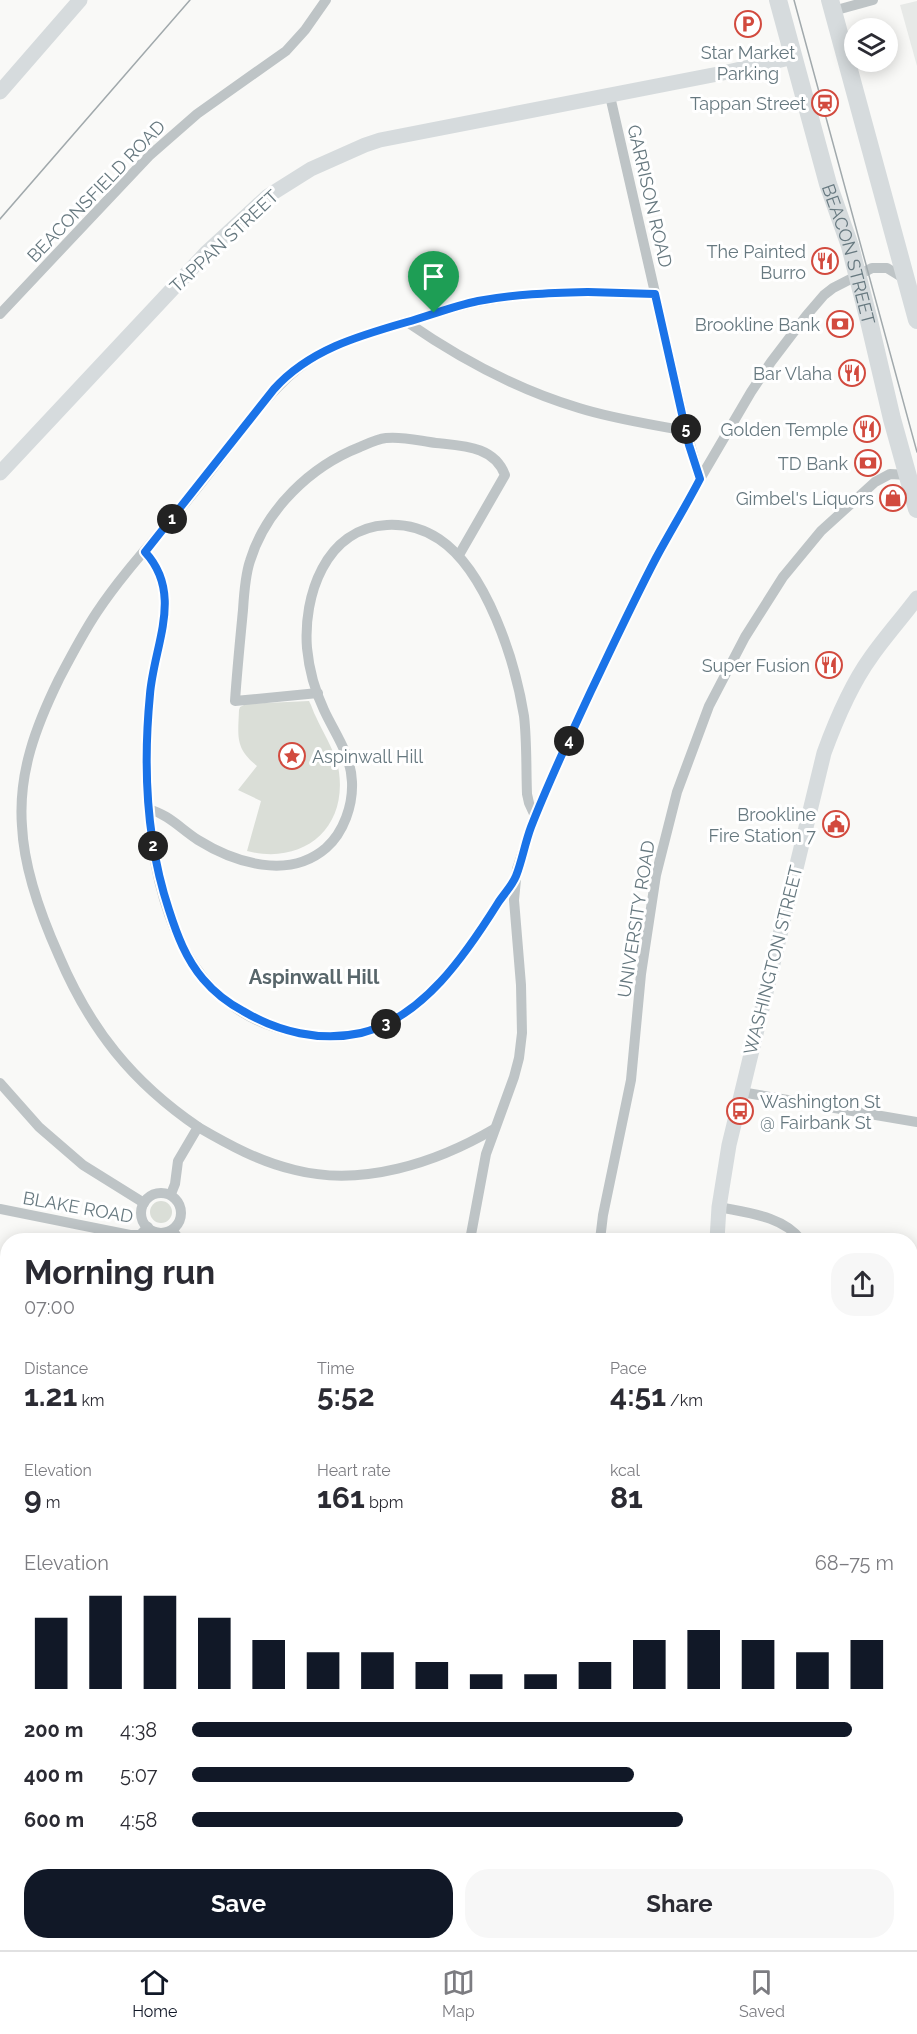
<!DOCTYPE html>
<html lang="en">
<head>
<meta charset="utf-8">
<style>
  body { margin:0; font-family:Raleway,sans-serif; background:#f7f7f7; color:#2b2b33; height:100vh; display:flex; flex-direction:column; font-size:22px; white-space:nowrap }
  * { box-sizing:border-box; margin:0 }
  p { font-size:20px; color:#7c7c81 }
  .icon { flex:none; width:33px; height:33px; fill:none; stroke:currentColor; stroke-width:2; stroke-linecap:round; stroke-linejoin:round }
  .map { position:relative; flex:1; overflow:hidden }
  .panel { position:absolute; left:0px; top:1233px; width:918px; height:717px; display:flex; flex-direction:column; background:#fff; border-radius:24px 24px 0 0; box-shadow:0 3px 15px #0003 }
  .panel>* { flex:none }
  .tools { position:absolute; left:844px; top:18px; display:grid; gap:12px }
  .tools a { display:grid; place-items:center; width:54px; height:54px; border-radius:50%; background:#fff; box-shadow:0 3px 15px #0003; font-size:30px }
  .pin { position:absolute; display:grid; place-items:center; width:51px; height:51px; color:#fff; margin:-62px -26px; border-radius:50% 50% 50% 0; rotate:-45deg; box-shadow:0 0 6px #0007 }
  .pin .icon { rotate:45deg }
  .km { position:absolute; width:30px; height:30px; margin:-15px; border-radius:50%; background:#222; color:#fff; font-size:16px; line-height:30px; text-align:center }
  .round { display:grid; place-items:center; flex:none; width:63px; height:63px; border-radius:24px; background:#f7f7f7 }
  .head { display:flex; align-items:center; justify-content:space-between; height:102px; padding:0 24px }
  h1 { font-size:33px; font-weight:700; line-height:45px }
  .stats { display:grid; grid-template-columns:repeat(3,1fr); gap:9px; height:102px; padding:6px 24px }
  .stats div { display:grid; align-content:center }
  .stats b { font-size:30px; font-weight:700 }
  .stats small { font-size:16px; font-weight:400 }
  .stats p { font-size:16px }
  .chart { height:168px; padding:12px 24px }
  .chart p { display:flex; justify-content:space-between }
  .chart svg { width:100%; height:108px; margin-top:6px; stroke:#111827; stroke-width:6 }
  .button { display:flex; gap:12px; margin-top:auto; padding:12px 24px }
  .button a { flex:1; height:69px; border-radius:24px; background:#111827; color:#fff; font-size:24px; font-weight:700; line-height:69px; text-align:center }
  .button a+a { background:#f7f7f7; color:#2b2b33 }
  ul { padding:0 24px; list-style:none; font-size:20px }
  li { display:grid; grid-template-columns:96px 72px 1fr; align-items:center; height:45px }
  li i { height:15px; border-radius:8px; background:#111827 }
  .tabs { display:flex; justify-content:space-around; align-items:center; height:84px; border-top:2px solid #e1e1e2; background:#fff; font-size:16px; color:#7c7c81 }
  .tabs a { display:grid; justify-items:center; gap:3px }
  .tabs .on { color:#111827 }
  .map>svg:first-child { display:block }
  .built { fill:#e7e9e7 }
  .green { fill:#daded7 }
  .lines { fill:none; stroke-linecap:round; stroke-linejoin:round }
  .street { stroke:#bec4c6; stroke-width:10 }
  .secondary { stroke:#d6dbdd; stroke-width:15 }
  .primary { stroke:#d6dbdd; stroke-width:18 }
  .tram { stroke:#a1a9ac; stroke-width:1.5 }
  .route-casing { stroke:#fff; stroke-width:12 }
  .route { stroke:#1a73e8; stroke-width:8 }
  .labels { text-anchor:middle; dominant-baseline:central; stroke-width:6; stroke-linejoin:round; paint-order:stroke }
  .poi-label { font-size:18px; fill:#66787f; stroke:#fff; text-anchor:end }
  .street-label { font-size:18px; fill:#66787f; stroke:#fff }
  .neighbourhood-label { font-size:20px; font-weight:bold; fill:#58666b; stroke:#fff }
</style>
</head>
<body>
<div class="map">
<svg width="917" height="1950" viewBox="0 0 917 1950">
  <rect width="100%" height="100%" fill="#f9f9f7"/>
  <!-- built -->
  <polygon class="built" points="917,1 917,66 900,5"/>
  <!-- green -->
  <g class="green">
    <path d="M 309,701 C 312,706 313,712 316,717 C 324,735 336,752 339,772 C 347,831 301,865 247,851 L 261,801 L 238,790 L 257,766 C 235,748 238,737 239,710 L 240,707 L 246,704 Z"/>
    <circle cx="161" cy="1212" r="11"/>
  </g>
  <g class="lines">
    <!-- street -->
    <g class="street">
      <polyline points="833,11 873,0"/>
      <polyline points="610,96 688,437 700,479"/>
      <polyline points="0,314 149,156 197,114 286,51 305,30 326,0"/>
      <path d="M 407,322 C 459,358 518,390 579,408 C 614,419 650,424 686,431"/>
      <path d="M 145,552 C 185,596 154,645 150,695 C 139,830 152,1033 331,1036 C 419,1038 473,942 515,878"/>
      <path d="M 318,693 L 235,701 C 237,671 240,641 243,610 C 244,594 245,576 250,561 C 266,509 311,466 360,447 C 369,443 377,439 386,438 C 402,436 420,441 436,443 C 463,446 494,446 505,475 L 459,555"/>
      <path d="M 148,809 C 168,814 181,829 198,840 C 235,863 289,880 326,848 C 344,832 353,805 352,782 C 351,754 335,734 324,710 C 315,691 309,669 307,648 C 303,597 325,528 387,525 C 406,524 422,528 439,539 C 487,571 515,661 524,716 C 527,742 526,768 527,794 L 529,803 L 535,816"/>
      <polyline points="0,1083 39,1127 83,1165 144,1203"/>
      <polyline points="741,1092 917,1122"/>
      <path d="M 198,1127 C 229,1145 260,1162 295,1170 C 362,1187 436,1163 494,1129"/>
      <circle cx="161" cy="1213" r="20"/>
      <path d="M 171,1194 L 175,1184 L 178,1161 L 198,1127 C 132,1082 90,1029 59,956 C 41,916 24,870 22,826 C 18,773 36,726 59,679 C 71,656 83,633 97,612 C 123,573 156,538 186,502 C 205,479 223,455 241,431 C 264,402 285,374 318,355 C 346,338 377,331 408,321 C 433,314 457,305 482,301 C 539,290 598,292 655,294"/>
      <path d="M 719,1207 C 748,1213 783,1216 801,1240"/>
      <polyline points="0,1209 130,1235 140,1235 148,1227"/>
      <polyline points="172,1230 180,1240"/>
      <polyline points="470,1240 486,1154 514,1077 519,1058 522,1033 521,985 514,900 517,869 535,816 588,697 657,555 700,479 751,392 771,362 806,316 824,295 833,288 872,268 887,268 905,279"/>
      <polyline points="600,1240 603,1215 631,1080 641,974 656,875 677,792 709,706 745,637 783,577 821,531 875,482 890,474 908,475"/>
      <polyline points="0,1440 8,1448"/>
      <polyline points="0,1626 8,1632"/>
      <polyline points="0,1693 8,1678"/>
      <polyline points="910,1742 917,1763"/>
      <polyline points="0,1837 8,1846"/>
      <polyline points="910,1837 917,1811"/>
      <polyline points="349,1950 357,1942"/>
    </g>
    <!-- secondary -->
    <g class="secondary">
      <polyline points="0,92 80,0"/>
      <polyline points="0,473 207,252 268,196 311,169 365,145 380,140 723,73 794,57"/>
      <path d="M 717,1240 L 719,1207 L 729,1145 L 824,753 C 836,720 850,686 871,657 C 885,637 902,618 917,598"/>
      <polyline points="0,1265 8,1272"/>
      <polyline points="95,1942 101,1950"/>
      <polyline points="447,1942 455,1950"/>
      <polyline points="203,1950 217,1942"/>
    </g>
    <!-- primary -->
    <g class="primary">
      <path id="s1" d="M 778,0 L 828,184 L 850,246 L 869,321 L 892,419 L 917,509"/>
      <polyline points="830,0 917,320"/>
    </g>
    <!-- tram -->
    <g class="tram">
      <polyline points="794,0 917,452"/>
      <polyline points="0,219 190,0"/>
    </g>
  </g>
  <g class="lines">
    <defs>
      <path id="route" d="M 588,292 L 655,294 L 689,445 L 700,479 C 686,506 670,532 656,558 C 633,602 612,647 591,691 C 570,736 549,781 531,827 C 525,843 522,861 516,876 C 512,886 503,895 498,903 C 466,954 423,1018 361,1033 C 320,1042 278,1032 243,1011 C 228,1003 214,992 203,979 C 186,959 177,935 169,910 C 146,841 143,766 150,694 C 154,645 184,594 145,552 L 274,389 C 309,350 358,336 407,322 C 431,315 454,306 478,301 C 513,294 551,293 588,292 Z"/>
    </defs>
    <!-- route casing -->
    <use href="#route" class="route-casing"/>
    <!-- route -->
    <use href="#route" class="route"/>
  </g>
  <!-- icons -->
  <defs>
    <symbol id="parking-ring" viewBox="-11 -11 22 22"><circle r="9.5" fill="#fff" stroke="#d24a3e" stroke-width="1.5"/><path d="M-3.5-5.5H1a3.5 3.5 0 0 1 0 7H-1V5.5H-3.5ZM-1-3.4V-.6H.8a1.4 1.4 0 0 0 0-2.8Z" fill="#d24a3e"/></symbol>
    <symbol id="station-ring" viewBox="-11 -11 22 22"><circle r="9.5" fill="#fff" stroke="#d24a3e" stroke-width="1.5"/><path d="M-3-6H3Q5-6 5-4V2Q5 4 3 4L4.5 6H3L1.5 4h-3L-3 6H-4.5L-3 4Q-5 4-5 2V-4Q-5-6-3-6ZM-3.5-4v3h7v-3ZM-3.5 1v1.5H-2V1ZM2 1v1.5H3.5V1Z" fill="#d24a3e"/></symbol>
    <symbol id="restaurant-ring" viewBox="-11 -11 22 22"><circle r="9.5" fill="#fff" stroke="#d24a3e" stroke-width="1.5"/><path d="M-5-6h1v4h1v-4h1v4h1v-4h1v5L-1.5 .5V6h-2V.5L-5-1ZM5-6V6H3V1.5H1.5Q1.5-4 5-6Z" fill="#d24a3e"/></symbol>
    <symbol id="bank-ring" viewBox="-11 -11 22 22"><circle r="9.5" fill="#fff" stroke="#d24a3e" stroke-width="1.5"/><path d="M-6-4H6V4H-6ZM0-2.3a2.3 2.3 0 1 0 0 4.6a2.3 2.3 0 1 0 0-4.6Z" fill="#d24a3e"/></symbol>
    <symbol id="shop-ring" viewBox="-11 -11 22 22"><circle r="9.5" fill="#fff" stroke="#d24a3e" stroke-width="1.5"/><path d="M-5-2.5h2.3a2.7 3.5 0 0 1 5.4 0H5L5.5 6h-11ZM-1.5-2.5h3a1.5 2.3 0 0 0-3 0Z" fill="#d24a3e"/></symbol>
    <symbol id="sight-ring" viewBox="-11 -11 22 22"><circle r="9.5" fill="#fff" stroke="#d24a3e" stroke-width="1.5"/><path d="M0-6L1.8-2.2L6-1.7L2.9 1.2L3.7 5.4L0 3.3L-3.7 5.4L-2.9 1.2L-6-1.7L-1.8-2.2Z" fill="#d24a3e"/></symbol>
    <symbol id="civic-ring" viewBox="-11 -11 22 22"><circle r="9.5" fill="#fff" stroke="#d24a3e" stroke-width="1.5"/><path d="M-.6-6.5H3V-4.5H.6V-3L4-1V1h2V6H-6V1h2V-1L-.6-3ZM-1.2 2.5V6h2.4V2.5Z" fill="#d24a3e"/></symbol>
    <symbol id="bus-ring" viewBox="-11 -11 22 22"><circle r="9.5" fill="#fff" stroke="#d24a3e" stroke-width="1.5"/><path d="M-5-6H5V4H4V6H2V4H-2V6H-4V4H-5ZM-3.5-4V0h7V-4ZM-3.5 1.2v1.5H-2V1.2ZM2 1.2v1.5H3.5V1.2Z" fill="#d24a3e"/></symbol>
  </defs>
  <g fill-rule="evenodd">
    <use href="#parking-ring" x="733" y="9" width="30" height="30"/>
    <use href="#station-ring" x="810" y="88" width="30" height="30"/>
    <use href="#restaurant-ring" x="810" y="246" width="30" height="30"/>
    <use href="#bank-ring" x="825" y="309" width="30" height="30"/>
    <use href="#restaurant-ring" x="837" y="358" width="30" height="30"/>
    <use href="#restaurant-ring" x="852" y="414" width="30" height="30"/>
    <use href="#bank-ring" x="853" y="448" width="30" height="30"/>
    <use href="#shop-ring" x="878" y="483" width="30" height="30"/>
    <use href="#restaurant-ring" x="814" y="650" width="30" height="30"/>
    <use href="#sight-ring" x="277" y="741" width="30" height="30"/>
    <use href="#civic-ring" x="821" y="809" width="30" height="30"/>
    <use href="#bus-ring" x="725" y="1096" width="30" height="30"/>
  </g>
  <g class="labels">
    <!-- poi labels -->
    <g class="poi-label">
      <text x="748" y="52" text-anchor="middle">Star Market<tspan x="748" dy="21">Parking</tspan></text>
      <text x="806" y="103">Tappan Street</text>
      <text x="806" y="251">The Painted<tspan x="806" dy="21">Burro</tspan></text>
      <text x="820" y="324">Brookline Bank</text>
      <text x="832" y="373">Bar Vlaha</text>
      <text x="848" y="429">Golden Temple</text>
      <text x="848" y="463">TD Bank</text>
      <text x="874" y="498">Gimbel's Liquors</text>
      <text x="810" y="665">Super Fusion</text>
      <text x="312" y="756" text-anchor="start">Aspinwall Hill</text>
      <text x="816" y="814">Brookline<tspan x="816" dy="21">Fire Station 7</tspan></text>
      <text x="760" y="1101" text-anchor="start">Washington St<tspan x="760" dy="21">@ Fairbank St</tspan></text>
    </g>
    <!-- street labels -->
    <g class="street-label">
      <text transform="translate(96 191) rotate(-46)">BEACONSFIELD ROAD</text>
      <text transform="translate(650 196) rotate(77)">GARRISON ROAD</text>
      <text transform="translate(224 241) rotate(-43)">TAPPAN STREET</text>
      <text stroke="none"><textPath href="#s1" startOffset="264">BEACON STREET</textPath></text>
      <text transform="translate(636 919) rotate(-81)">UNIVERSITY ROAD</text>
      <text transform="translate(773 960) rotate(-76)">WASHINGTON STREET</text>
      <text transform="translate(78 1207) rotate(10)">BLAKE ROAD</text>
    </g>
    <!-- neighbourhood labels -->
    <g class="neighbourhood-label">
      <text x="314" y="977">Aspinwall Hill</text>
    </g>
  </g>
</svg>
<div class="tools">
<a><svg class="icon" aria-label="layers" viewBox="0 0 24 24"><path d="M12 4l9 5-9 5-9-5zM3 14l9 5 9-5"/></svg></a>
</div>
<div class="pin" style="left:434px;top:313px;background:#1e9e55"><svg class="icon" aria-label="arrive" viewBox="0 0 24 24"><path d="M6 21V4h12l-3 4 3 4H6"/></svg></div>
<b class="km" style="left:172px;top:519px">1</b>
<b class="km" style="left:153px;top:846px">2</b>
<b class="km" style="left:386px;top:1024px">3</b>
<b class="km" style="left:569px;top:741px">4</b>
<b class="km" style="left:686px;top:429px">5</b>
<section class="panel">
<div class="head"><div><h1>Morning run</h1><p>07:00</p></div><a class="round"><svg class="icon" aria-label="share" viewBox="0 0 24 24"><path d="M12 15V3M7 8l5-5 5 5M5 13v7h14v-7"/></svg></a></div>
<div class="stats">
<div><p>Distance</p><b>1.21<small> km</small></b></div>
<div><p>Time</p><b>5:52</b></div>
<div><p>Pace</p><b>4:51<small> /km</small></b></div>
</div>
<div class="stats">
<div><p>Elevation</p><b>9<small> m</small></b></div>
<div><p>Heart rate</p><b>161<small> bpm</small></b></div>
<div><p>kcal</p><b>81</b></div>
</div>
<div class="chart"><p><span>Elevation</span>68–75 m</p>
<svg viewBox="0 0 160 44" preserveAspectRatio="none"><path d="M5 44V15M15 44V6M25 44V6M35 44V15M45 44V24M55 44V29M65 44V29M75 44V33M85 44V38M95 44V38M105 44V33M115 44V24M125 44V20M135 44V24M145 44V29M155 44V24"/></svg>
</div>
<ul>
<li><b>200 m</b>4:38<i style="width:94%"></i></li>
<li><b>400 m</b>5:07<i style="width:63%"></i></li>
<li><b>600 m</b>4:58<i style="width:70%"></i></li>
</ul>
<div class="button"><a>Save</a><a>Share</a></div>
</section>
</div>
<nav class="tabs">
<a class="on"><svg class="icon" aria-label="home" viewBox="0 0 24 24"><path d="M3 11l9-7 9 7M6 9v11h12V9"/></svg>Home</a>
<a><svg class="icon" aria-label="map" viewBox="0 0 24 24"><path d="M3 6l6-2 6 2 6-2v14l-6 2-6-2-6 2zM9 4v14M15 6v14"/></svg>Map</a>
<a><svg class="icon" aria-label="saved" viewBox="0 0 24 24"><path d="M7 4h10v16l-5-4-5 4z"/></svg>Saved</a>
</nav>
</body>
</html>
